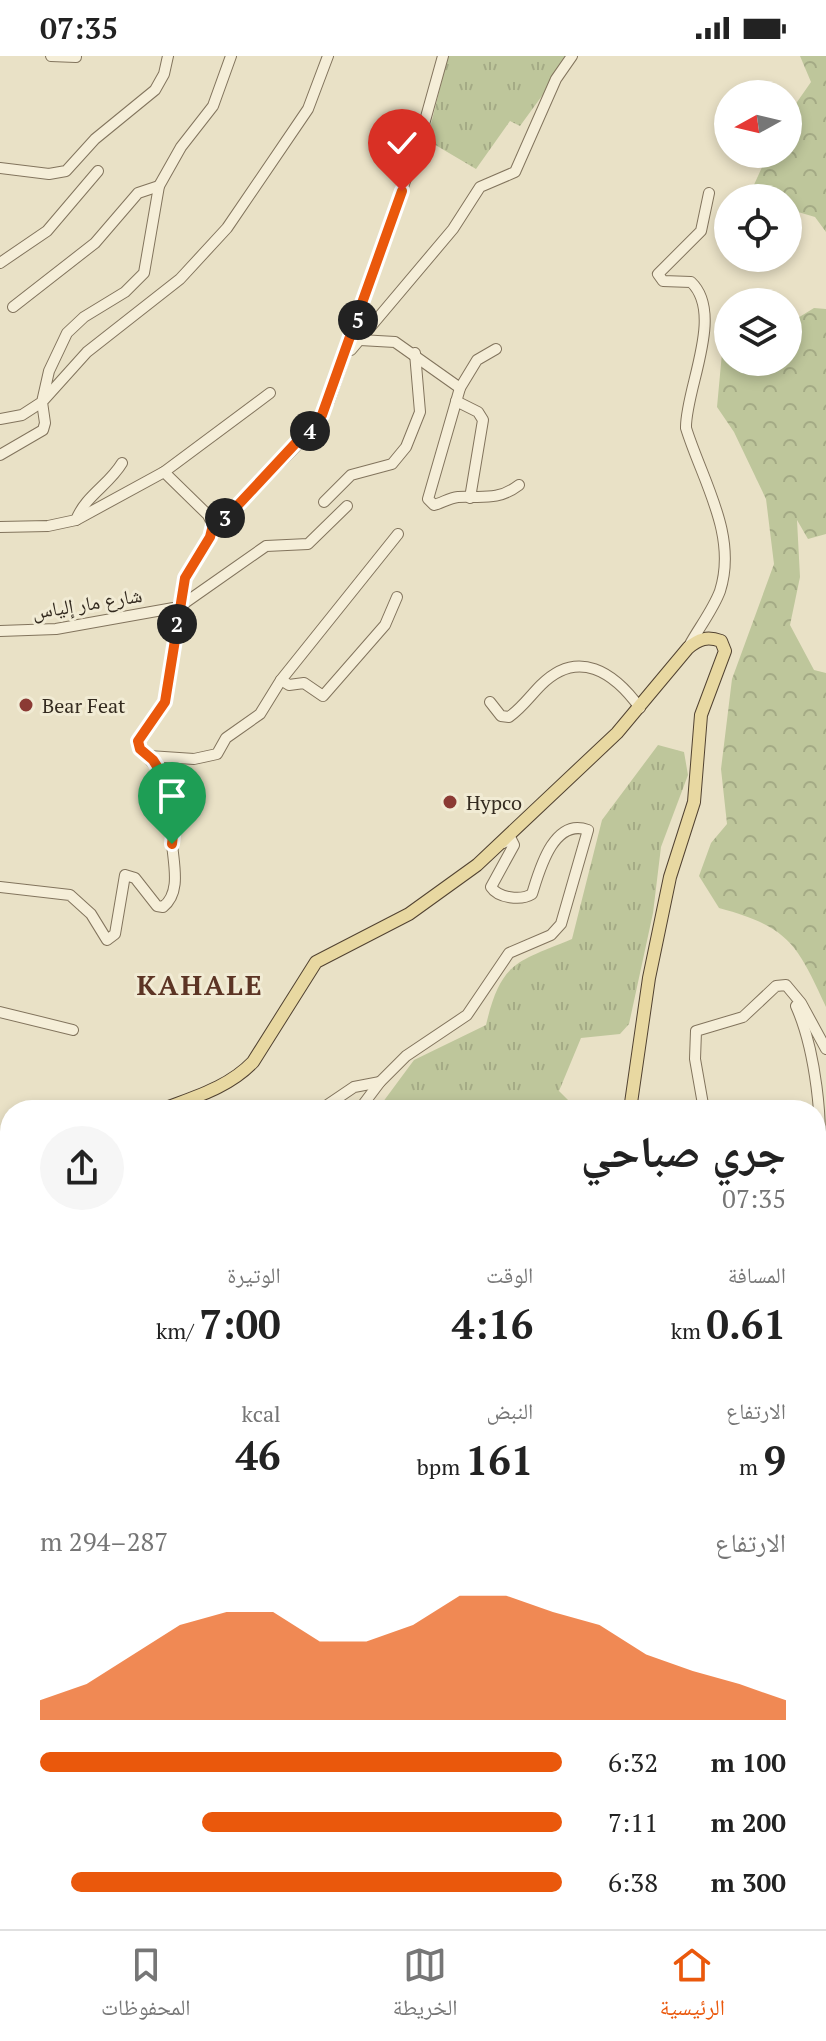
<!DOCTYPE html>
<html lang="ar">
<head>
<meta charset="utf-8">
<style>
  body { margin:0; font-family:"PT Serif","Noto Naskh Arabic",serif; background:#f6f6f6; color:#222; direction:rtl; height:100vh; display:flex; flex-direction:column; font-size:30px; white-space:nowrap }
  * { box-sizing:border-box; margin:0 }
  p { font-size:26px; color:#767676 }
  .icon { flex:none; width:44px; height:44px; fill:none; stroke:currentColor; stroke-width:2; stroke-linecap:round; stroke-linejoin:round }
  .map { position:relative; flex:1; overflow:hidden; direction:ltr }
  .side { position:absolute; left:0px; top:1044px; width:826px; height:830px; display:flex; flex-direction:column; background:#fff; border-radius:32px 32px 0 0; box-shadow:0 4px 12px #0003; direction:rtl }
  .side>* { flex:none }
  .needle { width:52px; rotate:262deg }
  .tools { position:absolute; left:714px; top:24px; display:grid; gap:16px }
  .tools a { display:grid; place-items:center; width:88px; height:88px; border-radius:50%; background:#fff; box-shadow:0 4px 12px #0003; font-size:40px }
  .pin { position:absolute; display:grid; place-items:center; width:68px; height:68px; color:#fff; margin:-82px -34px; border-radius:50% 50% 50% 0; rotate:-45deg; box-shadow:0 0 8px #0007 }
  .pin .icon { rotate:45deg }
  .km { position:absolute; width:40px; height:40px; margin:-20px; border-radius:50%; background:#222; color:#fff; font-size:22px; line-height:40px; text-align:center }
  .round { display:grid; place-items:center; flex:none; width:84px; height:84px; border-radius:42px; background:#f6f6f6 }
  .overview { display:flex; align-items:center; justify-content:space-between; height:136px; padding:0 40px }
  h1 { font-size:44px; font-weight:700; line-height:60px }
  .figures { display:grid; grid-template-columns:repeat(3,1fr); gap:12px; height:136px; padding:8px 40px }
  .figures div { display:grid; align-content:center }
  .figures b { font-size:40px; font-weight:700 }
  .figures small { font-size:22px; font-weight:400 }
  .figures p { font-size:22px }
  .chart { height:224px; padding:16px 40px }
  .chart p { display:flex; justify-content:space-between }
  .chart svg { width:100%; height:144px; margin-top:8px; fill:#ea580c; opacity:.7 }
  ul { padding:0 40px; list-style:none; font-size:26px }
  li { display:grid; grid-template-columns:128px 96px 1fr; align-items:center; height:60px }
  li i { height:20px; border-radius:10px; background:#ea580c }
  .status { display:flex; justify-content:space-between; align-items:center; height:56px; padding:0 40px; background:#fff; direction:ltr }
  .status svg { height:22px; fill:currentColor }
  .menu { display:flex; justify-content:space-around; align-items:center; height:112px; border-top:2px solid #e0e0e0; background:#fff; font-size:22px; color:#767676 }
  .menu a { display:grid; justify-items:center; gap:4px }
  .menu .active { color:#ea580c }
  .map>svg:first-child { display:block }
  .grass { fill:url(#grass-tufts) }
  .forest { fill:url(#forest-crowns) }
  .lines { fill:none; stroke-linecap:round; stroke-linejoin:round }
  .minor-casing { stroke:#82745d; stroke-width:12 }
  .major-casing { stroke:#514231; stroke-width:14 }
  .minor { stroke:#f5eed8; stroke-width:10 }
  .major { stroke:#e8d8a1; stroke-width:12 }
  .route-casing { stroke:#fff; stroke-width:16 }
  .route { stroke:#ea580c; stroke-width:10 }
  .poi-dot { fill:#8b3a34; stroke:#f1ebd4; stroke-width:3 }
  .labels { text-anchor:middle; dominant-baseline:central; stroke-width:6; stroke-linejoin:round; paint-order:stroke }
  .street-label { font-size:20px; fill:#342b20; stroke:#f1ebd4 }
  .poi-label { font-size:20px; fill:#342b20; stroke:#f1ebd4; text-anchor:start }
  .district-label { font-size:28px; font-weight:bold; letter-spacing:2px; fill:#5c3424; stroke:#f1ebd4 }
</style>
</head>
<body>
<div class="status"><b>07:35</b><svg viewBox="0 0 49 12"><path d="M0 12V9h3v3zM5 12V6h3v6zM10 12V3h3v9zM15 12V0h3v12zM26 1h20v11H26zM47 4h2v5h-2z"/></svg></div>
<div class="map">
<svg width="826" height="1873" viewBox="0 0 826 1873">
  <defs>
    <pattern id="grass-tufts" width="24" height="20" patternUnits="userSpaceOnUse" patternTransform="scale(2)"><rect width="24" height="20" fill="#bec69b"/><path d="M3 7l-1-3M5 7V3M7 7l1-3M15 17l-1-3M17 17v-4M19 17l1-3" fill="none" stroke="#a4aa85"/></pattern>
    <pattern id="forest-crowns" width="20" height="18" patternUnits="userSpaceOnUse" patternTransform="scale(2)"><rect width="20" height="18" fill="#bec69b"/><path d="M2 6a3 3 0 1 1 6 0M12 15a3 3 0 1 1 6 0" fill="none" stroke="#a4aa85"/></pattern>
  </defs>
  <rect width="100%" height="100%" fill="#e9e1c6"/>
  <!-- grass -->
  <g class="grass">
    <polygon points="448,0 571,0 520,70 510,65 476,113 427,84"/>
    <path d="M 658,689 L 684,696 L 688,719 L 661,791 L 653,857 L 629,968 L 620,978 L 581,982 L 559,1035 L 578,1054 L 377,1054 L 414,1004 L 486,969 C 501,905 517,906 572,883 L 602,764 Z"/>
  </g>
  <!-- forest -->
  <g class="forest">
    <polygon points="800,0 826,0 826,176 815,161 788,153 788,142 748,142 768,98 788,98 788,59 811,26"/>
    <path d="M 814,252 L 826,253 L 826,478 L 808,483 L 797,464 L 800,521 L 790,569 L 814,614 L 826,617 L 826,951 C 797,888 789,871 719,852 L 699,820 L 711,787 L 727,768 L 721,713 L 732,623 L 774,508 L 766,443 L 734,376 L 717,351 L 722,297 L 728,279 L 728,306 L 788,306 L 788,268 Z"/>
    <polygon points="270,1864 345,1864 340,1873 268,1873"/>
  </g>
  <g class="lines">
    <defs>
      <g id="minor">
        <polyline points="51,0 76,1"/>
        <polyline points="0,112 49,118 66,115 95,83 155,34 164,18 168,0"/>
        <polyline points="0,207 47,175 98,115"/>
        <polyline points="13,251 95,187 138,137 159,130"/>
        <polyline points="360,284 395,286 460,332"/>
        <path d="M 496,293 L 477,304 L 460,332 L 428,443 L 434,449 C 442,447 449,442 458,441 C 482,440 498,445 519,429"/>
        <polyline points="351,294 453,173 480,131 515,116 556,23 572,0"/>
        <polyline points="456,345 478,356 483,364 470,442"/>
        <polyline points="0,363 22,359 42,346 49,315 67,277 84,261 125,236 144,217 159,130 181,91 213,50 231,0"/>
        <polyline points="0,399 43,374 45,367 42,346 87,296 180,223 227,172 308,53 328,0"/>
        <polyline points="164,416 208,459 213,469"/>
        <polyline points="324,446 351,419 392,408 406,391 420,356 415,297"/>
        <path d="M 76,464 C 86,439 109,429 122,407"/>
        <polyline points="0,471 48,470 76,464 164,416 270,337"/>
        <polyline points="0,575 56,573 179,551 266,490 308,488 347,450"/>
        <path d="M 689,590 C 698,573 713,554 720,535 C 738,479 702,424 686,372 C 685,334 725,258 691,226 L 663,225 L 658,218 L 701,175 L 709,137"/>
        <polyline points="281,624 289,629 304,627 323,640 385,569 397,541"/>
        <path d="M 490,646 L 501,660 L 509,661 C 522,652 530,640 541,629 C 578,592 614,616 640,652"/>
        <polyline points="149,700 194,703 217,698 226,682 260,658 281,624 398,478"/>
        <path d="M 0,831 L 70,839 L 91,858 L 107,884 L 115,878 L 125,819 L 135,822 L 157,850 L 163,851 C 182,836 173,807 172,786 C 171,780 175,774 175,768 C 176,755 172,737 166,725 C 159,710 140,698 138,685 L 165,646 L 185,522 L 210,481 L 213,469 L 224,464 L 308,378 L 329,345 L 421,79 L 443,0"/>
        <path d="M 796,950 C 814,990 826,1071 816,1112"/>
        <polyline points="0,956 73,974"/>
        <polyline points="320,1054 354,1031 380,1026"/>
        <path d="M 359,1054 L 380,1026 L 406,1000 L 467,959 L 509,897 L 551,879 L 561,868 L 588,774 C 553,761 539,816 532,838 C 521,845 498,842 491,831 L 514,789 L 511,783 L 503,787"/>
        <polyline points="704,1054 695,1003 696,975 743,961 776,930 786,929 801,947 826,993"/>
        <polyline points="0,1131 10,1134"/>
        <polyline points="0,1278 10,1273"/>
        <polyline points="0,1326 10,1320"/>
        <polyline points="0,1350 10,1351"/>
        <polyline points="816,1779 826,1770"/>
        <polyline points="232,1873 241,1864"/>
      </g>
      <g id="major">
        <path d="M 161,1054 C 194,1041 228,1032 253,1006 L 316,906 L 409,858 L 477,809 L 617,677 L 688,592 C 699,583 707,580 721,585 L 725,595 L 701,659 L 694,746 L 670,821 L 649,922 L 630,1054"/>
        <polyline points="0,1113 10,1112"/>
        <polyline points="816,1349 826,1347"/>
      </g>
    </defs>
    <!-- minor casing -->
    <use href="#minor" class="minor-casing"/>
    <!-- major casing -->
    <use href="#major" class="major-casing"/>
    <!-- minor -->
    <use href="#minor" class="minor"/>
    <!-- major -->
    <use href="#major" class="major"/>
  </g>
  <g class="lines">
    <defs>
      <polyline id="route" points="172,788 175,762 167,726 153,704 140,693 138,685 165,646 185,522 210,481 213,469 224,464 322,359 402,135"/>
    </defs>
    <!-- route casing -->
    <use href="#route" class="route-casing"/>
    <!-- route -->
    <use href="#route" class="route"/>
  </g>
  <!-- markers -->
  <g class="poi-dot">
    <circle cx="26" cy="649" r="8"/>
    <circle cx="450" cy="746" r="8"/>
  </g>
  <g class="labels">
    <!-- street labels -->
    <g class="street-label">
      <text transform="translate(87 547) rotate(-9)">شارع مار إلياس</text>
    </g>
    <!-- poi labels -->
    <g class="poi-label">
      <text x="42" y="649">Bear Feat</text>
      <text x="466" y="746">Hypco</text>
    </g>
    <!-- district labels -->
    <g class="district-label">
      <text x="200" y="928">KAHALE</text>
    </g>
  </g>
</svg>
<div class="tools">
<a><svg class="needle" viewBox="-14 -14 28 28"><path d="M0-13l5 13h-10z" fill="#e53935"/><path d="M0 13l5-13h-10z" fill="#767676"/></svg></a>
<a><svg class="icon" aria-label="locate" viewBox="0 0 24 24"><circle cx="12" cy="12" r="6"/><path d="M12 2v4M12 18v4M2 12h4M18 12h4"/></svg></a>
<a><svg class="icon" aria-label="layers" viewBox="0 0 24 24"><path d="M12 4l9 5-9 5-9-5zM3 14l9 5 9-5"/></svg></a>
</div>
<div class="pin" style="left:172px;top:788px;background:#1e9e55"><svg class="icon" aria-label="arrive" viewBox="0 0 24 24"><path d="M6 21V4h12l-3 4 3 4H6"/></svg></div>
<div class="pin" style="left:402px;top:135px;background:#d93025"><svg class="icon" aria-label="check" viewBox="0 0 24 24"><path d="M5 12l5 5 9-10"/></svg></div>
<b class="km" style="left:177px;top:568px">2</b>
<b class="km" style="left:225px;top:462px">3</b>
<b class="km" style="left:310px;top:375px">4</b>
<b class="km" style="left:358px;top:264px">5</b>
<section class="side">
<div class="overview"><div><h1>جري صباحي</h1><p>07:35</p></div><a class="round"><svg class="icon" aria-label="share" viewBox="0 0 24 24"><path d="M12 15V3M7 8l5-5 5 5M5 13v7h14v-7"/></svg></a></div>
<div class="figures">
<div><p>المسافة</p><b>0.61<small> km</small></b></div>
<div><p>الوقت</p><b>4:16</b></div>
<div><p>الوتيرة</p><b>7:00<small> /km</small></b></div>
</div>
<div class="figures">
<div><p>الارتفاع</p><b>9<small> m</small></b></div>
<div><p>النبض</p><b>161<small> bpm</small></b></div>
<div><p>kcal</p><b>46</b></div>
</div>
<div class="chart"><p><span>الارتفاع</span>287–294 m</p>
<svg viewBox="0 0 160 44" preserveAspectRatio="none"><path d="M0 44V38L10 33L20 24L30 15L40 11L50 11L60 20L70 20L80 15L90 6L100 6L110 11L120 15L130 24L140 29L150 33L160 38V44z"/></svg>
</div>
<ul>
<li><b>100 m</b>6:32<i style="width:100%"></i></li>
<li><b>200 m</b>7:11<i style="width:69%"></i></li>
<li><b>300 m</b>6:38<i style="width:94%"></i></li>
</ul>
</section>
</div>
<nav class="menu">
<a class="active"><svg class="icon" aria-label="home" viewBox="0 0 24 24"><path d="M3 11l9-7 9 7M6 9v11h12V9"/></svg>الرئيسية</a>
<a><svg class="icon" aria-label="map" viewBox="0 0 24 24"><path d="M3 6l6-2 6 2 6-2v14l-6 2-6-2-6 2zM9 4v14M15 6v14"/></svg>الخريطة</a>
<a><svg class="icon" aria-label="saved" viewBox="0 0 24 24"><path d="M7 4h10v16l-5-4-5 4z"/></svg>المحفوظات</a>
</nav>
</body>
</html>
